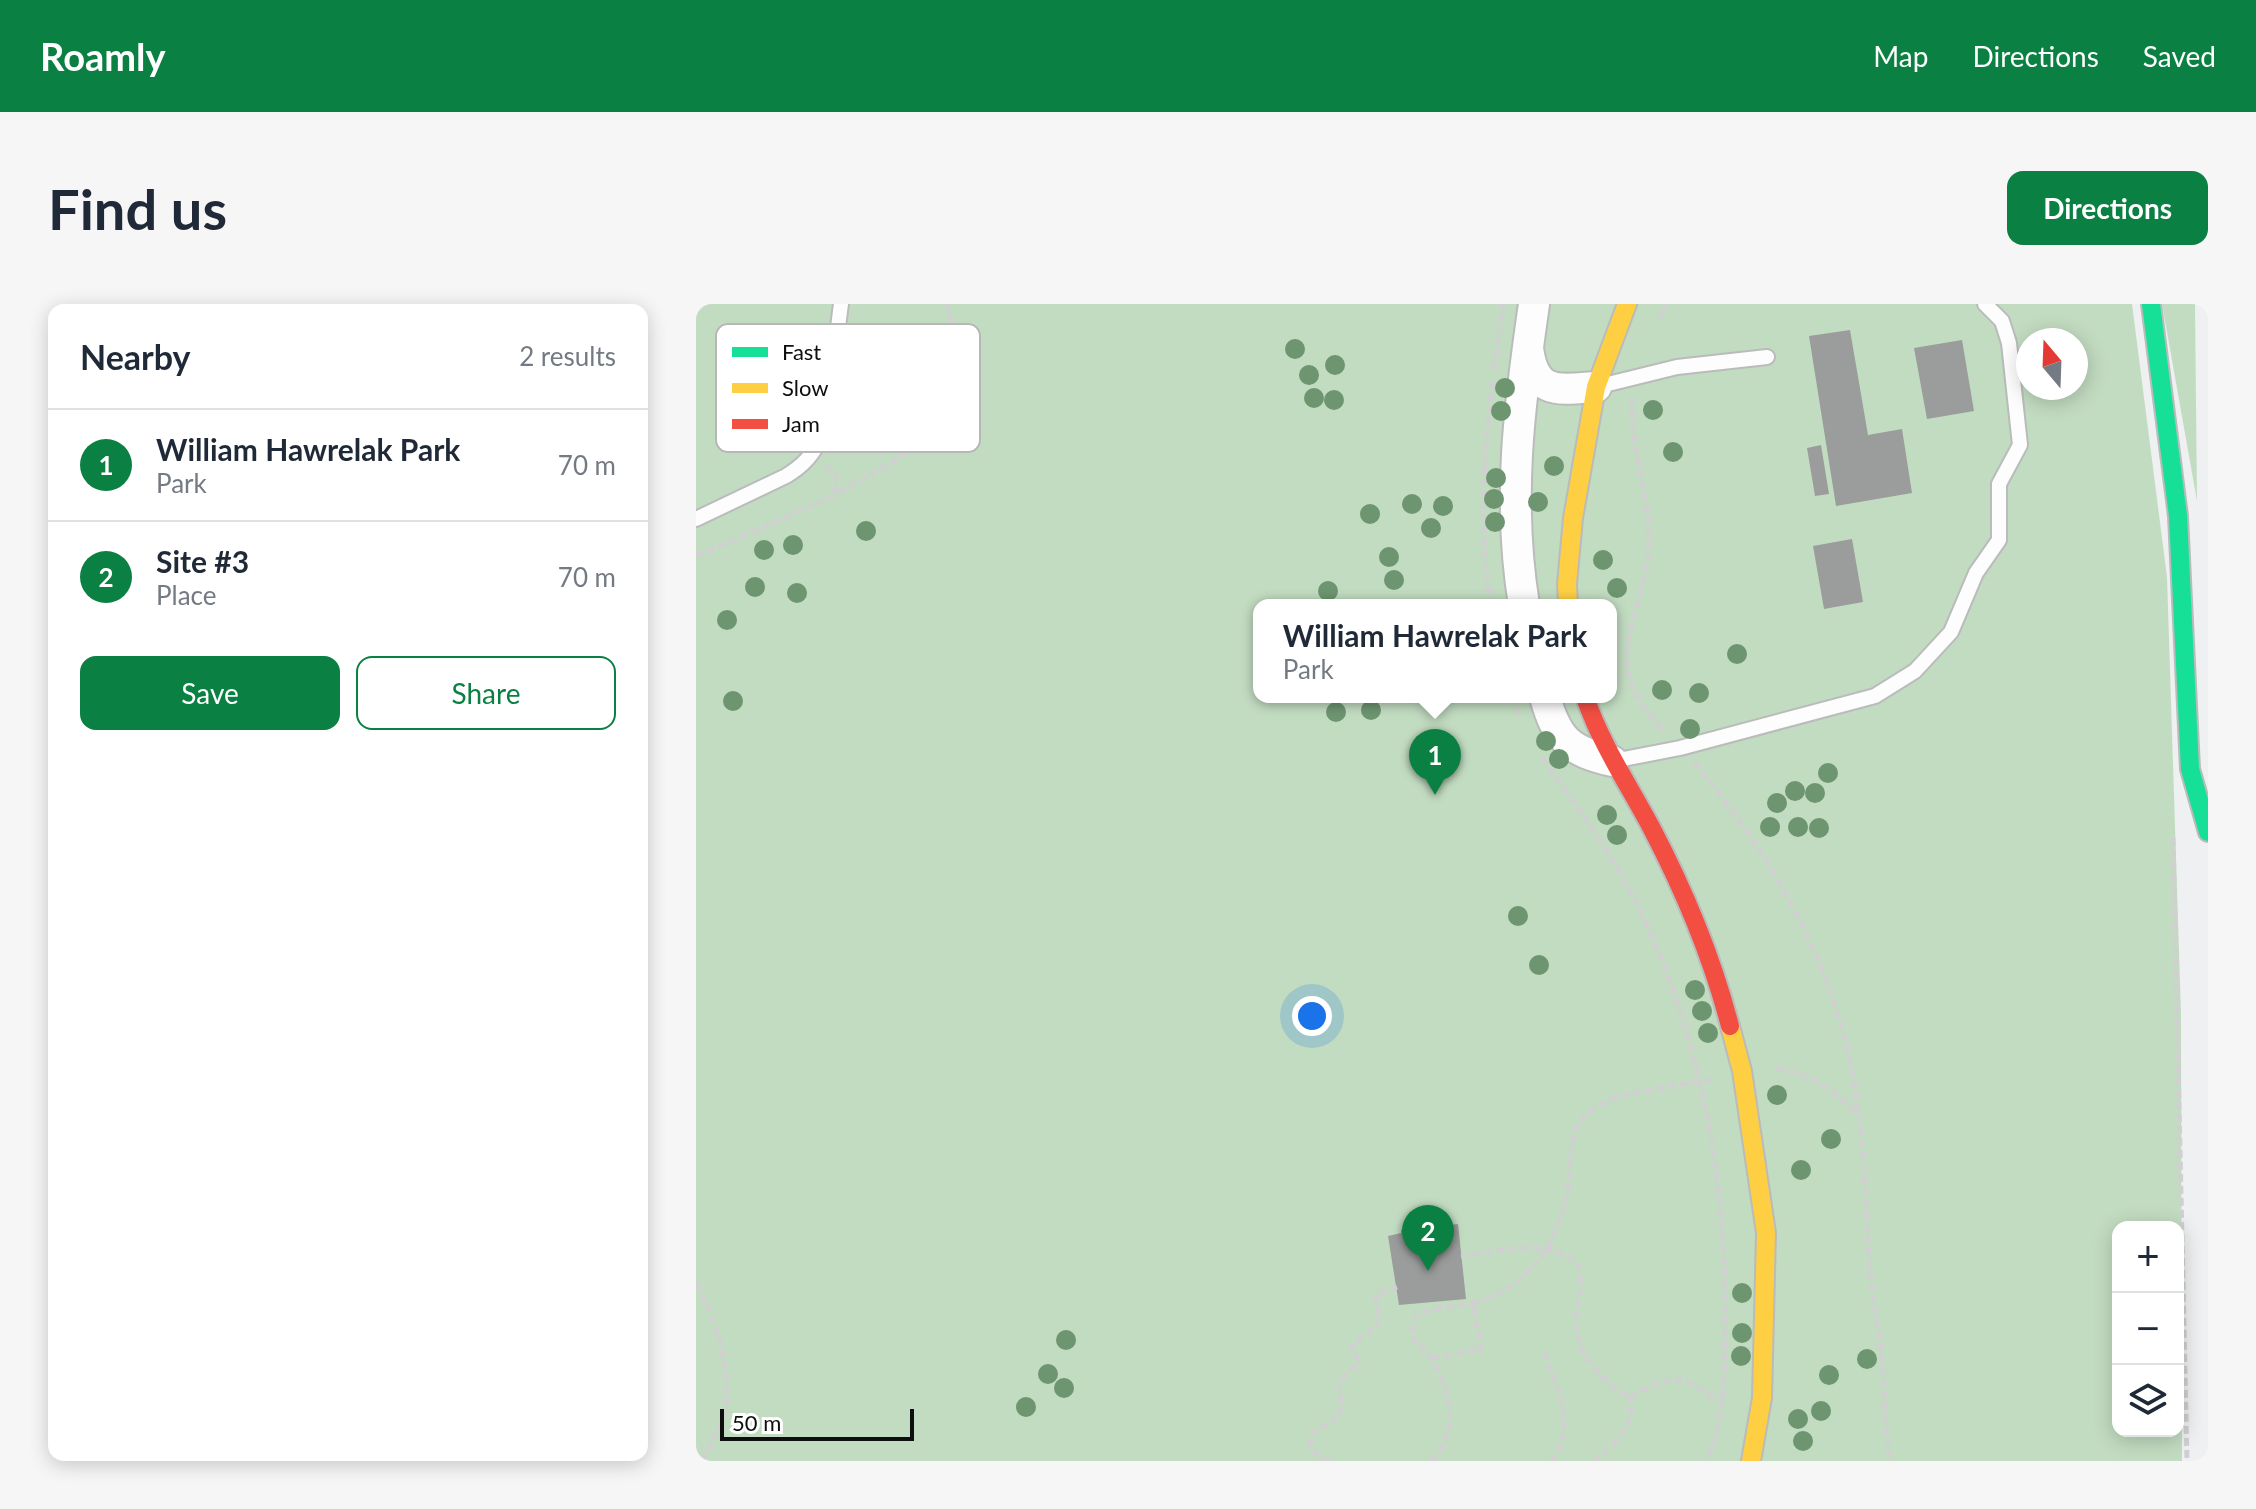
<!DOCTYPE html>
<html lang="en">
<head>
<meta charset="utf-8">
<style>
  body { margin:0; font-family:Lato,sans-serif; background:#f6f6f7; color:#1f2937 }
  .controls { position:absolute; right:24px; bottom:24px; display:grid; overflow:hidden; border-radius:16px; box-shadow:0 4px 20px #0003 }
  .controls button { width:72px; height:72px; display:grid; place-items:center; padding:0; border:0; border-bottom:2px solid #e0e1e3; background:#fff; color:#1f2937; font:40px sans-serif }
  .compass { position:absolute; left:1320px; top:24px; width:72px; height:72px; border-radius:50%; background:#fff; box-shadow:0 4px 20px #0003; rotate:341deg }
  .scale { position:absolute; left:24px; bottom:20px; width:194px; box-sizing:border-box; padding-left:8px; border:4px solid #0e0e0f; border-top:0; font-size:22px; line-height:28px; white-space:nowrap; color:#0e0e0f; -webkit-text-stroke:6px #fff; paint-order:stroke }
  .you { position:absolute; left:616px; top:712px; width:28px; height:28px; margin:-20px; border:6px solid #fff; border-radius:50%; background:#1a73e8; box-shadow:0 0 0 12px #1a73e833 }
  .badge { display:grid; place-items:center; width:52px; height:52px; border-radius:50%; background:#0b8043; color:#fff; font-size:26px; font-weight:700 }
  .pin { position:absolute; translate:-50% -66px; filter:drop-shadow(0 2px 4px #0008) }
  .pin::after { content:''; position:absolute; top:42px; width:28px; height:24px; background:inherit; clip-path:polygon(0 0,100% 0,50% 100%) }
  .popup { position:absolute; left:557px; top:295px; width:364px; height:104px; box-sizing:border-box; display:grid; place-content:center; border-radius:16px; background:#fff; filter:drop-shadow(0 2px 6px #0005); font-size:26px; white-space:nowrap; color:#747a83 }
  .popup b { font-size:30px; color:#1f2937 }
  .popup::after { content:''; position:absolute; left:50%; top:100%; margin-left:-16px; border:16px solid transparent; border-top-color:#fff }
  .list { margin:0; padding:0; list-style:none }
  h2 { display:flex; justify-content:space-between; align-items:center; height:104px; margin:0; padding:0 32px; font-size:34px }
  h2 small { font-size:26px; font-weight:400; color:#747a83 }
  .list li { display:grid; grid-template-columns:52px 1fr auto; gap:24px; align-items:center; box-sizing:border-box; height:112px; padding:0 32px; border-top:2px solid #e0e1e3 }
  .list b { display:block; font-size:30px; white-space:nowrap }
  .list p { margin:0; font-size:26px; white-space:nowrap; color:#747a83 }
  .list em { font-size:26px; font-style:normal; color:#747a83 }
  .actions { display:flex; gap:16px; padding:24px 32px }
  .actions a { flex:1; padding:18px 0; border:2px solid #0b8043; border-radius:16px; text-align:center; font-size:28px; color:#0b8043 }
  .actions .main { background:#0b8043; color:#fff }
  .icon { flex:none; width:44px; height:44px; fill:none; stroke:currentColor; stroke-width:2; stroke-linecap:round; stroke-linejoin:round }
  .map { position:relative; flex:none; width:1512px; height:1157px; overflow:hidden; border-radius:16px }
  header { display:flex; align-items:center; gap:48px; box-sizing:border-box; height:112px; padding:0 40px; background:#0b8043; color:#fff }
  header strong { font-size:38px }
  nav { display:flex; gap:44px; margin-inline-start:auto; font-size:28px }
  .intro { display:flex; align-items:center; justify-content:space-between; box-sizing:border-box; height:192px; padding:0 48px }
  h1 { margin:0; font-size:56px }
  .button { padding:20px 36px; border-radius:16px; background:#0b8043; color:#fff; font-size:28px; font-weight:700 }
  main { display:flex; gap:48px; padding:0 48px }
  aside { flex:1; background:#fff; border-radius:16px; box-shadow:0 4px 20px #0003 }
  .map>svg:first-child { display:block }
</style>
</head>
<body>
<header>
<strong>Roamly</strong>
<nav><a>Map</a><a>Directions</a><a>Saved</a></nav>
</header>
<div class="intro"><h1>Find us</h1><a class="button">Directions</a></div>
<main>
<aside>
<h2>Nearby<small>2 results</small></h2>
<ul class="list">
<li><span class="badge">1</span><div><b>William Hawrelak Park</b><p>Park</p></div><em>70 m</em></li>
<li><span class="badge">2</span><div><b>Site #3</b><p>Place</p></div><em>70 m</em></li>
</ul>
<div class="actions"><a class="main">Save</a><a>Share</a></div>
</aside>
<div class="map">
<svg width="1512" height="1157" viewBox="0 0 1512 1157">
  <rect width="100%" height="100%" fill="#eff0f1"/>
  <!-- green -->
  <path fill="#c2dcc1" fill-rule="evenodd" d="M0 0H1436L1471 273 1485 709 1486 1157H0ZM1332 36H1380V84H1332ZM563 301H915V393H563ZM1422 923H1482V1127H1422Z
    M1466 0H1499L1501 197Z"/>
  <!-- building -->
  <path fill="#9b9c9c" d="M1154 26 1172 131 1206 125 1216 189 1140 202 1113 32Z
    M1266 36 1278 107 1231 115 1218 44Z
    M1125 141 1133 190 1119 192 1111 144Z
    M1156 235 1167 298 1128 305 1117 242Z
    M762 920 770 995 703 1001 692 932 705 929V926Z"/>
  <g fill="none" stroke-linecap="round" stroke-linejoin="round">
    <!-- lane casing -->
    <g stroke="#babbbb" stroke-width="18">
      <path id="lane" d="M908 81 981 63 1071 53
        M0 215 90 172C105 163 117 152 123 136 137 98 139 41 145 0
        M922 456 984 444 1179 392 1219 367 1255 328 1280 269 1303 236V180L1324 141 1313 39 1306 17 1289 0"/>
    </g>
    <!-- street casing -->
    <g stroke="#babbbb" stroke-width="34">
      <path id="street" d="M832 44C838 91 861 86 900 83
        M828 301C811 197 823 103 838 0
        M849 393C861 436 874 447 916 457"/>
    </g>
    <!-- fast casing -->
    <g stroke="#babbbb" stroke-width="22">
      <path id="fast" d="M1455 0 1482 212 1494 465 1512 528"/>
    </g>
    <!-- slow casing -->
    <g stroke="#babbbb" stroke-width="22">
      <path id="slow" d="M872 301 871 280 877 214 900 83 931 0
        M1034 722 1046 767 1070 929 1066 1094 1055 1157"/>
    </g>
    <!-- jam casing -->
    <g stroke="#babbbb" stroke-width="22">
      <path id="jam" d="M889 393C905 440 932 480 955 523 988 586 1016 653 1034 722"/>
    </g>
    <!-- path -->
    <path stroke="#d0d0d1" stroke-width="5" stroke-dasharray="8 4" stroke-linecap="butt" d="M963 14 971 0
      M798 65 807 0
      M936 94C934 144 954 190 953 239 952 279 929 325 931 360 933 388 950 408 969 428
      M129 162 139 169 142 179 137 189
      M0 252C61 225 229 162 254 103 267 71 256 32 251 0
      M795 301C782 225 788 151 797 75
      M817 393 823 410
      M846 454C880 502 916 549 942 602 1005 732 1032 883 1029 1026 1028 1064 1030 1125 1009 1157
      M998 458C1070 545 1130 645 1154 757 1169 828 1169 903 1175 976 1178 1006 1185 1036 1187 1066 1189 1097 1189 1126 1194 1157
      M1477 534 1491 1157
      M1080 765C1115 769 1134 785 1160 808
      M765 952C792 949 826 940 852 946 904 956 878 989 880 1021 882 1052 907 1080 934 1093
      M0 979C17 1009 38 1070 29 1105 25 1124 14 1140 6 1157
      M848 1048C861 1084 881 1122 856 1157
      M736 1054 785 1045 777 999C833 984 863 939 872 884 875 860 872 827 892 809 920 785 979 784 1015 775
      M934 1093C950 1084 975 1070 994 1079 1008 1085 1011 1093 1028 1096
      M634 1157 620 1150 614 1141 616 1130 640 1114 646 1103 643 1088 644 1076 660 1062 662 1056 656 1044 657 1039C683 1022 685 1022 680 991L701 983
      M735 1157C764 1130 755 1088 737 1057 732 1048 722 1043 717 1033 716 1023 716 1013 726 1008L777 999
      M898 1157C918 1139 940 1123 934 1093"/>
    <!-- lane -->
    <use href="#lane" stroke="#fdfdfd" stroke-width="14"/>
    <!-- street -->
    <use href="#street" stroke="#fdfdfd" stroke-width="30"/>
    <!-- fast -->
    <use href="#fast" stroke="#16e098" stroke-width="18"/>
    <!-- slow -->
    <use href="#slow" stroke="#ffcf43" stroke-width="18"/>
    <!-- jam -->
    <use href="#jam" stroke="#f24e42" stroke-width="18"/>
  </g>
  <!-- trees -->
  <g fill="#6d9570">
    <circle cx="599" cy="45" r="10"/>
    <circle cx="639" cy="61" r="10"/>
    <circle cx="613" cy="71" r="10"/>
    <circle cx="809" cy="84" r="10"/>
    <circle cx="618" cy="94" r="10"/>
    <circle cx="638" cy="96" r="10"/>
    <circle cx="957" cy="106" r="10"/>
    <circle cx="805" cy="107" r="10"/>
    <circle cx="977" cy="148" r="10"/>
    <circle cx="858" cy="162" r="10"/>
    <circle cx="800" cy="174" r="10"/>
    <circle cx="798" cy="195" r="10"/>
    <circle cx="842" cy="198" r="10"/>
    <circle cx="716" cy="200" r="10"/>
    <circle cx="747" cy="202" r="10"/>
    <circle cx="674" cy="210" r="10"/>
    <circle cx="799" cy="218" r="10"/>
    <circle cx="735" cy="224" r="10"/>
    <circle cx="170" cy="227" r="10"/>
    <circle cx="97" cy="241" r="10"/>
    <circle cx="68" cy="246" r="10"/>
    <circle cx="693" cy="253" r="10"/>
    <circle cx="907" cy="256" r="10"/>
    <circle cx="698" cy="276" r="10"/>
    <circle cx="59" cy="283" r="10"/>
    <circle cx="921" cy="284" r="10"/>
    <circle cx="632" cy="287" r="10"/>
    <circle cx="101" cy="289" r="10"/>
    <circle cx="31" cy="316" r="10"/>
    <circle cx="1041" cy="350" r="10"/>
    <circle cx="966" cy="386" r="10"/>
    <circle cx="1003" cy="389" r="10"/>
    <circle cx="37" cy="397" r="10"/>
    <circle cx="675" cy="406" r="10"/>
    <circle cx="640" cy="408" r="10"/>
    <circle cx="994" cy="425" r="10"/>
    <circle cx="850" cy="437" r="10"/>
    <circle cx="863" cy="455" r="10"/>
    <circle cx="1132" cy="469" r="10"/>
    <circle cx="1099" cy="487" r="10"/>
    <circle cx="1119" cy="489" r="10"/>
    <circle cx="1081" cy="499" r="10"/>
    <circle cx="911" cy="511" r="10"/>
    <circle cx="1074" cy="523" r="10"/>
    <circle cx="1102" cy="523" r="10"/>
    <circle cx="1123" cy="524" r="10"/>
    <circle cx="921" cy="531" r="10"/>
    <circle cx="822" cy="612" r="10"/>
    <circle cx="843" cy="661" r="10"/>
    <circle cx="999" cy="686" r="10"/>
    <circle cx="1006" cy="707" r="10"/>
    <circle cx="1012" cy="729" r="10"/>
    <circle cx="1081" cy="791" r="10"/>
    <circle cx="1135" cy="835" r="10"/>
    <circle cx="1105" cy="866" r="10"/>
    <circle cx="1046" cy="989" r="10"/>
    <circle cx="1046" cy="1029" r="10"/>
    <circle cx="370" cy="1036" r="10"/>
    <circle cx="1045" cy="1052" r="10"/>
    <circle cx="1171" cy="1055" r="10"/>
    <circle cx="352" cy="1070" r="10"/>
    <circle cx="1133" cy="1071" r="10"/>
    <circle cx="368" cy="1084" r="10"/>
    <circle cx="330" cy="1103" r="10"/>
    <circle cx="1125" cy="1107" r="10"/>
    <circle cx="1102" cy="1115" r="10"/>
    <circle cx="1107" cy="1137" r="10"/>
  </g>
  <!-- legend -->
  <rect x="20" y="20" width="264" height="128" rx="12" fill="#fff" stroke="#b7b7b7" stroke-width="2"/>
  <rect x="36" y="43" width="36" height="10" fill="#16e098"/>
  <rect x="36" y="79" width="36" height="10" fill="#ffcf43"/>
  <rect x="36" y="115" width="36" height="10" fill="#f24e42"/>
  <g font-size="22" fill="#0e0e0f">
    <text x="86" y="56">Fast</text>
    <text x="86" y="92">Slow</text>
    <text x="86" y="128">Jam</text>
  </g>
</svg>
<div class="controls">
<button>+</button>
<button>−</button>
<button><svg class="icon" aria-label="layers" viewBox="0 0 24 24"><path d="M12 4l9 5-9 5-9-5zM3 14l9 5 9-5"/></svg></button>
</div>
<svg class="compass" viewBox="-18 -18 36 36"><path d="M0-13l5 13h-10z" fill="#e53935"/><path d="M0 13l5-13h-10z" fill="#747a83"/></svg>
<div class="scale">50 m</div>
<div class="you"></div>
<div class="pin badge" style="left:739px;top:491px">1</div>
<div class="popup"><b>William Hawrelak Park</b>Park</div>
<div class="pin badge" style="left:732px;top:967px">2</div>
</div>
</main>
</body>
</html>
